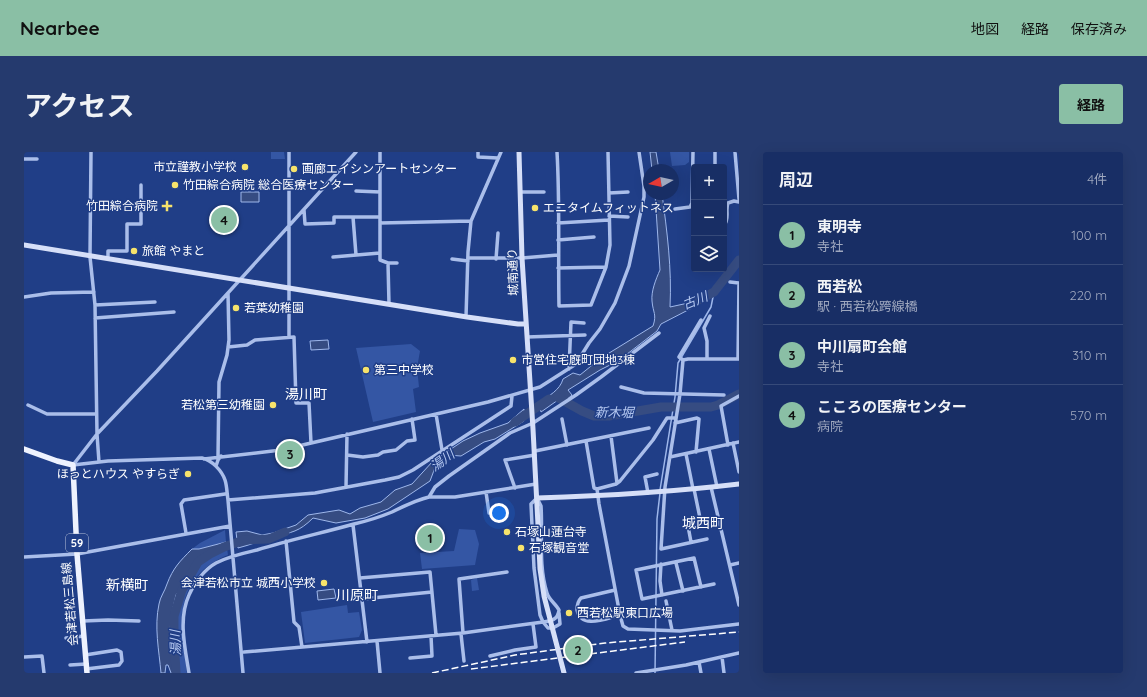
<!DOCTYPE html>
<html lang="ja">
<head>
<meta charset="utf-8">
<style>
  body { margin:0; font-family:Quicksand,"Noto Sans JP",sans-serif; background:#253a6e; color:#f1f3f6 }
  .controls { position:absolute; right:12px; top:12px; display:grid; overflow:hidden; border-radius:4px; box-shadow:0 4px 16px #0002 }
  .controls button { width:36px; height:36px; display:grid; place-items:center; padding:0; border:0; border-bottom:1px solid #364a79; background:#182e65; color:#f1f3f6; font:20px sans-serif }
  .compass { position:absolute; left:619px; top:12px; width:36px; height:36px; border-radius:50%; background:#182e65; box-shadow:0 4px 16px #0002; rotate:261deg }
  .you { position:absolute; left:475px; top:361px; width:14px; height:14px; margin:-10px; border:3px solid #fff; border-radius:50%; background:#1a73e8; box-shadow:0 0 0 6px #1a73e833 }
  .badge { display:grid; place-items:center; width:26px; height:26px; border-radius:50%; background:#8abfa5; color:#111; font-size:13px; font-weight:700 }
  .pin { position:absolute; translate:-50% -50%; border:2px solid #fff; box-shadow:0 1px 4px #0006 }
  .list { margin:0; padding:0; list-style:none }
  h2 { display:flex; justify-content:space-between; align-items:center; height:52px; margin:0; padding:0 16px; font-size:17px }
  h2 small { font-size:13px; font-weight:400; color:#9fa8bf }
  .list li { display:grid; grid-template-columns:26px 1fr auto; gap:12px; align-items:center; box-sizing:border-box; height:60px; padding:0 16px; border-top:1px solid #364a79 }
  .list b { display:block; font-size:15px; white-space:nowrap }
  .list p { margin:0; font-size:13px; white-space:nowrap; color:#9fa8bf }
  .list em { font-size:13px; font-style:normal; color:#9fa8bf }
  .icon { flex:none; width:22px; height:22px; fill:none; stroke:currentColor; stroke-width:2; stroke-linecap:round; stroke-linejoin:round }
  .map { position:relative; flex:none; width:715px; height:521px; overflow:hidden; border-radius:4px }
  header { display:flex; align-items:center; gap:24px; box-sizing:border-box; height:56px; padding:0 20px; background:#8abfa5; color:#111 }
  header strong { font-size:19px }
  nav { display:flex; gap:22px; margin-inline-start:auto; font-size:14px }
  .intro { display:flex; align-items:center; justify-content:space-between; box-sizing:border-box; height:96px; padding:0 24px }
  h1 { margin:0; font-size:28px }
  .button { padding:10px 18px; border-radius:4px; background:#8abfa5; color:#111; font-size:14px; font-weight:700 }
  main { display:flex; gap:24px; padding:0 24px }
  aside { flex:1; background:#182e65; border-radius:4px; box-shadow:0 4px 16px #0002 }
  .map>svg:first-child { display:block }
</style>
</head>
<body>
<header>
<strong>Nearbee</strong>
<nav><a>地図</a><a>経路</a><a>保存済み</a></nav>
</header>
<div class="intro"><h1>アクセス</h1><a class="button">経路</a></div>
<main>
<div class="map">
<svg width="715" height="521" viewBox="0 0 715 521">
  <rect width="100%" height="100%" fill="#203e87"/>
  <!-- green -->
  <path fill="#3456a4" d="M247 0H260L261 7H247Z
    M646 0H665V10L661 13 648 14Z
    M387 192 396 199 393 216 395 235 389 237 392 260 349 270 332 196Z
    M435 377 451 378 455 392 451 413 398 417 396 401 430 399Z
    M201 378 202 390 175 397H168L176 391Z
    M203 396 204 403C180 412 161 432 159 459 159 466 160 473 160 480 160 494 161 508 163 521H155L146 482 147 464 152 443 172 411 179 404Z
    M453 426 455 438 448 439 447 428Z
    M323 453 324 461 335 460 338 478 335 485 281 491 277 460Z"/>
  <!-- water -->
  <path fill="#364c82" stroke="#9eb7eb" d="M626 0H632L635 18H628Z
    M217 40H235V50H217Z
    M631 42H638C643 79 648 117 646 155L678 148 666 157 637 172 633 179 594 209 576 218 544 238 548 243 539 251 534 248 517 260 515 250C525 244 536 238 539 227L549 221 556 223 577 206 629 174C633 162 629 161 628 149 627 139 632 127 636 118Z
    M304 188 305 197 287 198 286 189Z
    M500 257V269L471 287 460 290 437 304 424 303 412 313 406 329 364 357 341 366 312 371 289 366C275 380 268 380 250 385 238 388 226 393 214 396L212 380 223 379 238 383 249 381 272 373 284 363 315 358 326 362 336 356 357 350 371 338 388 332 409 309 439 289 456 281 484 271Z
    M202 390 203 396 179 404 172 410 152 443 147 464 146 482 155 521H147L144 513H142L141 521H137C135 498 130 475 135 452 136 445 141 439 143 432 149 416 156 409 168 397H175Z
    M310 437 312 446 294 448 293 439Z"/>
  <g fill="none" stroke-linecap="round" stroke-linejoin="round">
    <!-- stream -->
    <path stroke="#9eb7eb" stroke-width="1.5" d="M636 338 651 245 654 211 687 155 690 140
      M631 521 633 367 636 341"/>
    <!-- river -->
    <path stroke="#364c82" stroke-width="9" d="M665 153 690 140 715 108
      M533 245 558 259 570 264H585L637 255H687L694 253 715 242
      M491 270 525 247
      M152 521 150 483V464L158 438 174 410 186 402 200 395 220 388 245 387 261 380"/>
    <!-- street -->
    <path stroke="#aabeea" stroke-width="3.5" d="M67 0 66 105 71 153 73 282 75 310
      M356 0V108L364 111 365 152
      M454 0V5L474 6
      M533 0C536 51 534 103 535 154L567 153 582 115 586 93 584 0
      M691 0V15
      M711 0 715 47
      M0 7H13
      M332 39 356 40
      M497 40H520
      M585 41 604 40
      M651 57 666 55 668 51 669 0
      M280 58 281 72 310 71V65H356
      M585 64 604 65
      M329 65 332 103
      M356 71 447 69
      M534 71 585 68
      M700 73C706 67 701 58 704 51L710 49 715 50
      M534 88 570 85
      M670 97V96
      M84 104V99H103V72H117V33
      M309 105 356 101
      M444 106H498L534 103
      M428 107 444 109
      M472 107 474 81
      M364 111H373
      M534 116 582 115
      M706 130 715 131
      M0 145 27 141 70 140
      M71 153 131 150
      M442 165 444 100 447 69 477 0
      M71 166 150 160
      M265 185V0
      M503 185 561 183
      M204 195 223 193 231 188 270 185 272 251H285L287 291
      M683 207V189L680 176 686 164
      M714 207 715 131
      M659 208 655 205 677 168
      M545 217 547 170 560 171
      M597 235 620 241 700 243
      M4 253 23 262H72
      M412 262 418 298
      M652 266H643L629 288 596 329 592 332 573 337 575 352 596 463 599 474 604 477 656 479 715 472
      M538 267 543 293
      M651 271 673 266 675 267 672 300
      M587 284 593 331
      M562 289 570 336 573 337
      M709 291 715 320
      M704 293 697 254 715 244
      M685 297 693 335
      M511 299 625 276
      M662 302 669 337
      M323 303 339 305 354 303 359 300 372 298 383 289 391 288 388 267
      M194 305 195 230 203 203 205 188 204 141
      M646 305 715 290
      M180 307 257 298 464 250 516 235 552 212 565 191 576 177 591 151 605 114 620 45V34L615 0
      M49 313 73 282 133 219 332 0
      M49 313 84 309 178 306C188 308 198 319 201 328 203 334 203 342 204 348L219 521
      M192 314 194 308 197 304
      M322 335 323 282
      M687 335 715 453
      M491 336 481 308 511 303
      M670 337 676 366
      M462 340 465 361
      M624 341 621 325 633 322
      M405 345H431L512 332
      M513 346 517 354C519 382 514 413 523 441 525 448 532 452 535 458 534 468 527 469 519 470L516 463 510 416 507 352Z
      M204 348 291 341 361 328 375 325 389 318 487 254 488 244
      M329 373 343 490
      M664 374 667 390
      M162 381 157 352 160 348 201 342
      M683 387 637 397 641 335 656 242 659 208 664 207H715
      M262 389 270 470 275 475 278 495
      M0 405 53 402 206 374
      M652 411 659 439
      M637 412 636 429 638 443
      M706 413 715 411
      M336 426 406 420 412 483
      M677 435 670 406 612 418 618 447 690 432
      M591 438 557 446C554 449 553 453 553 458 557 478 583 466 596 463
      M338 447 408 440
      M642 449 648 478
      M59 469 84 468 115 469
      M519 470 524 476H529L536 472 535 461
      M439 481 435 427 483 420
      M437 482 440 509
      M42 486 60 484
      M353 489 356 521
      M220 500 439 481 519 470
      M61 503 93 498 97 500 98 509 95 513 62 517
      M466 504 491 498 512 495 509 472
      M0 505 18 504 20 521
      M698 505 700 521
      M386 506 408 504 407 484
      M675 510 677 521
      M46 513 62 512
      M165 521C161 496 154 467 165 443 170 431 181 417 192 411 205 404 220 401 233 398 265 388 298 381 330 372 343 369 356 365 368 360 380 354 392 348 405 345L411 335 425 324 486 281 509 271 552 243 577 225 635 181
      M612 521 662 513 715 501"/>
    <!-- secondary -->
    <path stroke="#d6dff8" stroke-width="5" d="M495 0 498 106 509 277 514 373
      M0 93 443 165 494 172H502
      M513 346C581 344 648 340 715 332"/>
    <!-- primary -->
    <path stroke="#eef2fe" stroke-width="5.5" d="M0 297 33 309 49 313 53 402 63 521"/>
    <!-- rail -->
    <path stroke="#fff" stroke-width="1.5" stroke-dasharray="7 3" stroke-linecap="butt" d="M447 517 661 490
      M408 521 491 503 581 491 715 480"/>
    <!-- secondary-bridge -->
    <path stroke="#d6dff8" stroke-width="5" d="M514 373 516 417 520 444 540 521"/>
  </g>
  <!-- markers -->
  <g fill="#f7e36b" stroke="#203e87" stroke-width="1.5">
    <circle cx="221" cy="15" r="4"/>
    <circle cx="270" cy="17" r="4"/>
    <circle cx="151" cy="33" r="4"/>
    <path d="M141 48h4v4h4v4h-4v4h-4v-4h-4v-4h4z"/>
    <circle cx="511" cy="56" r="4"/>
    <circle cx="110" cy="99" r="4"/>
    <circle cx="212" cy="156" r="4"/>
    <circle cx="489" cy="208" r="4"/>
    <circle cx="342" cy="218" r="4"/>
    <circle cx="249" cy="253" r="4"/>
    <circle cx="164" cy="322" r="4"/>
    <circle cx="483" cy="380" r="4"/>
    <circle cx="497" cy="396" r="4"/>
    <circle cx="300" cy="431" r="4"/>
    <circle cx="545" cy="461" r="4"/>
  </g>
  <g text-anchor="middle" stroke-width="3" stroke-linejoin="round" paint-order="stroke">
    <!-- shield labels -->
    <rect fill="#203e87" stroke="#bcc5db" stroke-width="1" x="42" y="382" width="22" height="18" rx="3"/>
    <g font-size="11" font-weight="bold" fill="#fff">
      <text x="53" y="395">59</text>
    </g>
    <!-- poi labels -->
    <g font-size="12" fill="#fff" stroke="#203e87" text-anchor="start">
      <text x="213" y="19" text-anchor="end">市立謹教小学校</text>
      <text x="278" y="21">画廊エイシンアートセンター</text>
      <text x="159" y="37">竹田綜合病院 総合医療センター</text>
      <text x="134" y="58" text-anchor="end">竹田綜合病院</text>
      <text x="519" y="60">エニタイムフィットネス</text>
      <text x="118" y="103">旅館 やまと</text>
      <text x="220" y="160">若葉幼稚園</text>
      <text x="497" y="212">市営住宅廐町団地3棟</text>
      <text x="350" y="222">第三中学校</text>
      <text x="241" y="257" text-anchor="end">若松第三幼稚園</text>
      <text x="156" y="326" text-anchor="end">ほっとハウス やすらぎ</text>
      <text x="491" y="384">石塚山蓮台寺</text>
      <text x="505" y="400">石塚観音堂</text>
      <text x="292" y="435" text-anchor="end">会津若松市立 城西小学校</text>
      <text x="553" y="465">西若松駅東口広場</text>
    </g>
    <!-- street labels -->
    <g font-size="12" fill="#fff" stroke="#203e87">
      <text transform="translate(489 120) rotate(-92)" y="4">城南通り</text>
      <text transform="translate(46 452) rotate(-95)" y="4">会津若松三島線</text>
    </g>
    <!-- water labels -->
    <g font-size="13" font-style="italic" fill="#b6c9f1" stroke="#203e87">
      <text transform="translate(671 148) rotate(-22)" y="5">古川</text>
      <text transform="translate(590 260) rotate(1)" y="5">新木堀</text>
      <text transform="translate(418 308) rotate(-36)" y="5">湯川</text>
      <text transform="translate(151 491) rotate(-92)" y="5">湯川</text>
    </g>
    <!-- quarter labels -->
    <g font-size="14" fill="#fff" stroke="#203e87">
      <text x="282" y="247">湯川町</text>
      <text x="679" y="376">城西町</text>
      <text x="103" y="438">新横町</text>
      <text x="333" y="448">川原町</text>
    </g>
  </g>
</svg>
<div class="controls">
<button>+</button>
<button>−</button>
<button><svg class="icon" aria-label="layers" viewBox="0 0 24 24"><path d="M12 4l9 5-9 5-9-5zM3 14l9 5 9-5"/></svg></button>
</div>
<svg class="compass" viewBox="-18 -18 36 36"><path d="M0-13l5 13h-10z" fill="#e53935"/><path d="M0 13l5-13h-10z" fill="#9fa8bf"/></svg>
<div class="you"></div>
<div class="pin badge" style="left:406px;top:386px">1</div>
<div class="pin badge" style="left:554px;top:498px">2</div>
<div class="pin badge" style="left:266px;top:302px">3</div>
<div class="pin badge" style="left:200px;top:68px">4</div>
</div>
<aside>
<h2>周辺<small>4件</small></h2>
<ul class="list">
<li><span class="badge">1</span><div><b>東明寺</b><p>寺社</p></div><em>100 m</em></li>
<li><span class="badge">2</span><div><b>西若松</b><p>駅 · 西若松跨線橋</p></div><em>220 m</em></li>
<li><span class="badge">3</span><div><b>中川扇町会館</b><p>寺社</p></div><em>310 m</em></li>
<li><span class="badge">4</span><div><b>こころの医療センター</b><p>病院</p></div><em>570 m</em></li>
</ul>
</aside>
</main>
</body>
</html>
